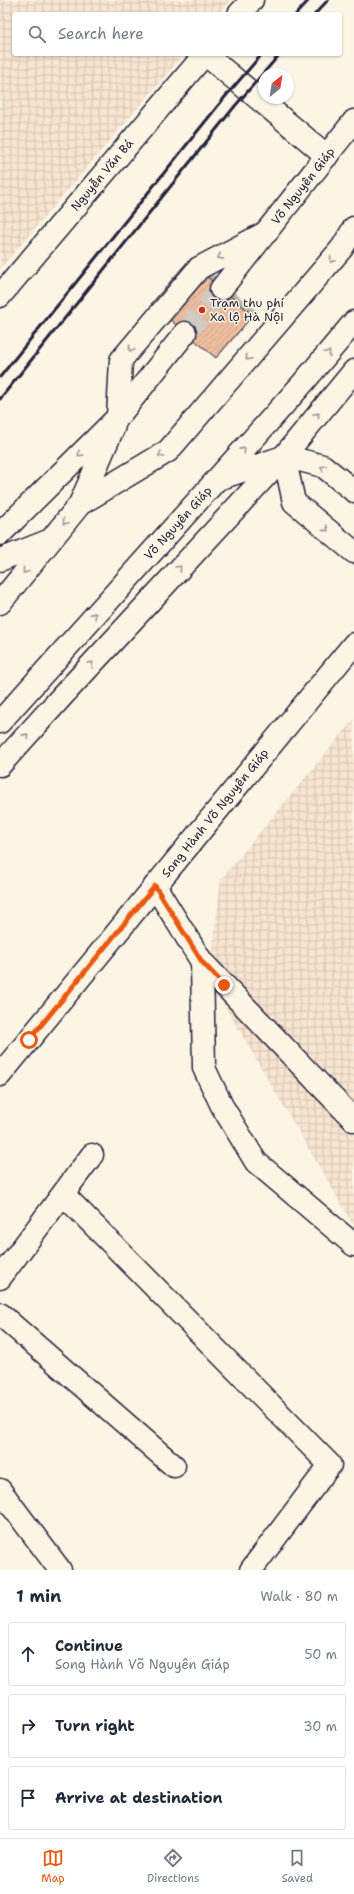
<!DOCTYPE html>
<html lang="en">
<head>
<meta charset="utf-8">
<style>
  body { margin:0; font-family:"Shantell Sans",sans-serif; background:#f6f6f7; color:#1f2937 }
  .compass { position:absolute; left:258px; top:68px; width:36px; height:36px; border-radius:50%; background:#fff; box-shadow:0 1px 3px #0004; rotate:30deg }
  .stop { position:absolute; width:12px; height:12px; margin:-9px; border:3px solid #ea580c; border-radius:50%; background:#fff }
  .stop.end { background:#ea580c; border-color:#fff; box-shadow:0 1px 4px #0008 }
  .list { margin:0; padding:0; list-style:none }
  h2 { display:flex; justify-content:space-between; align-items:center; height:52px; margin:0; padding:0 16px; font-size:17px }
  h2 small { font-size:13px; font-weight:400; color:#747a83 }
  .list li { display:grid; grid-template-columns:26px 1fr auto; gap:12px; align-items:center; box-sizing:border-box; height:64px; margin:0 8px 8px; padding:0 8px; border:1px solid #e0e1e3; border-radius:4px }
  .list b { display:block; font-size:15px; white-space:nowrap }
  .list p { margin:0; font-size:13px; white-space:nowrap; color:#747a83 }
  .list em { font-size:13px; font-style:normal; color:#747a83 }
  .icon { flex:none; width:22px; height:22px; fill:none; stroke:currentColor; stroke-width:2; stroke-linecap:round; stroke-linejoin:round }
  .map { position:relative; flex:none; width:354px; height:1570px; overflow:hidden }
  .search { position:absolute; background:#fff; box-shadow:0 1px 3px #0004; left:12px; right:12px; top:12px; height:44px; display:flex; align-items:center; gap:10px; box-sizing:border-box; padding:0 14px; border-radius:4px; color:#747a83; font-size:15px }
  .sheet { height:268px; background:#fff }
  nav { display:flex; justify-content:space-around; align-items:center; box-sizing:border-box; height:56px; border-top:1px solid #e0e1e3; background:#fff; font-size:11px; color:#747a83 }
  nav a { display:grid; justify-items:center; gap:2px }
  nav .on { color:#ea580c }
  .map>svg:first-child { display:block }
</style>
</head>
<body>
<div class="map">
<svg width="354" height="1570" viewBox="0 0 354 1570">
  <defs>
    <pattern id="industrial-grid" width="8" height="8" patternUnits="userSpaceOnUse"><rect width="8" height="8" fill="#f8e4d0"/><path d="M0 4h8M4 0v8" fill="none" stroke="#d4c3b4"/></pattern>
    <pattern id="building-hatch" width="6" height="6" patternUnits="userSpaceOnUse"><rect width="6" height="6" fill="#eebd9f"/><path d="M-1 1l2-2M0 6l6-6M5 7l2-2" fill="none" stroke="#cca28a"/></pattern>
    <filter id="shadow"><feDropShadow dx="3.5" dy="-3.5" stdDeviation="0" flood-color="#0004"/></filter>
  </defs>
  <rect width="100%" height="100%" fill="#fcf5e5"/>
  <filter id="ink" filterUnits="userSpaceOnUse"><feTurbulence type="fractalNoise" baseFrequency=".025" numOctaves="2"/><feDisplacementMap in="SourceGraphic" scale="8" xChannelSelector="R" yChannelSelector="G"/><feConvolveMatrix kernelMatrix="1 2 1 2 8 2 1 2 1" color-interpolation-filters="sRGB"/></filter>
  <g filter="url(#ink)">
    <!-- industrial -->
    <path fill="url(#industrial-grid)" d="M0 0H231L219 14H14V54H184L0 269Z
      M354 719V1226L209 979 221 879Z"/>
    <!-- building -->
    <path fill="url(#building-hatch)" stroke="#22223b" filter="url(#shadow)" d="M188 261 253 315 216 358 151 304Z"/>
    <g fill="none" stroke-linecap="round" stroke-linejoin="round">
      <!-- highway-tunnel -->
      <path stroke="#d0cbc3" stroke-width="22" stroke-dasharray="22 11" stroke-linecap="butt" d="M185 333 221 289"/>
      <!-- minor casing -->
      <g stroke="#22223b" stroke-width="25">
        <path id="minor" d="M205 54 327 156
          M155 886 202 962 204 1068 222 1106 256 1162 354 1245
          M202 962 354 1120
          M63 1194 330 1465 251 1570
          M0 1278 92 1155
          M0 1314 174 1466
          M0 1490 60 1570"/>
      </g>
      <!-- major casing -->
      <g stroke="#22223b" stroke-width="25">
        <path id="major" d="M239 14 252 0
          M0 296 205 54
          M118 417 121 360 199 268 267 232
          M0 1075 354 644"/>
      </g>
      <!-- highway casing -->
      <g stroke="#22223b" stroke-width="25">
        <path id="highway" d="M221 289 354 121
          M218 479 280 458
          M354 491 323 466 284 456 294 502 354 552
          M80 504 114 426
          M0 534 118 417 185 333
          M0 560 48 541
          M0 603 80 504 168 451 342 248 354 228
          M0 722 303 383 354 322
          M0 765 65 693 284 456 354 371"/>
      </g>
      <!-- minor -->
      <use href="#minor" stroke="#fcf5e5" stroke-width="22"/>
      <!-- major -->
      <use href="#major" stroke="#fcf5e5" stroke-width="22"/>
      <!-- highway -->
      <use href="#highway" stroke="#fcf5e5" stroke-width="22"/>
      <!-- rail -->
      <path stroke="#22223b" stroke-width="3" d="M296 14 309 0
        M315 14 328 0
        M0 377 225 97 262 54
        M0 399 235 106 280 54"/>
    </g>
    <!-- one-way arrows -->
    <defs><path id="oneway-chevron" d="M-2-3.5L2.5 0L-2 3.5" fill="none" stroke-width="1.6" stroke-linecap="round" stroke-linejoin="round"/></defs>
    <g stroke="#9a9698">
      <use href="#oneway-chevron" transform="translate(220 257) rotate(152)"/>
      <use href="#oneway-chevron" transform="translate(332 260) rotate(131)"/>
      <use href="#oneway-chevron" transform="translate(131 349) rotate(130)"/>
      <use href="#oneway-chevron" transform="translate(328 353) rotate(-50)"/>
      <use href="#oneway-chevron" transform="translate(248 358) rotate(131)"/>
      <use href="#oneway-chevron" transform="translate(317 415) rotate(-51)"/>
      <use href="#oneway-chevron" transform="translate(243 450) rotate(-48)"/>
      <use href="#oneway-chevron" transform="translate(80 454) rotate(135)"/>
      <use href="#oneway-chevron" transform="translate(161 455) rotate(149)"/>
      <use href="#oneway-chevron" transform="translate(323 468) rotate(-153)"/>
      <use href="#oneway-chevron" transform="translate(65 522) rotate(130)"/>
      <use href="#oneway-chevron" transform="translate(326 529) rotate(40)"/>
      <use href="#oneway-chevron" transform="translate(179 568) rotate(-47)"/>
      <use href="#oneway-chevron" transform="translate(25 571) rotate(128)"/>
      <use href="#oneway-chevron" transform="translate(94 615) rotate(-48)"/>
      <use href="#oneway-chevron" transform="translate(91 664) rotate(-47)"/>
      <use href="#oneway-chevron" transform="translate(26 736) rotate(-48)"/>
    </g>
  </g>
  <g fill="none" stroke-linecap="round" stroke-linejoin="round" filter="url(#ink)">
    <!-- route -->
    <path stroke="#ea580c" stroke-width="5" d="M29 1040 155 886 202 962 224 985"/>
  </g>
  <!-- markers -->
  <circle fill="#c8321e" stroke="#fcf5e5" stroke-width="1.5" cx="202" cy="310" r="4"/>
  <g text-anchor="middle" stroke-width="3" stroke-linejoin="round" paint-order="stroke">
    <!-- street labels -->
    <g font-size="12" fill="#22223b" stroke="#fcf5e5">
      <text transform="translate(102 175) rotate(-50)" y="4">Nguyễn Văn Bá</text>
      <text transform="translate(303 186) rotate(-52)" y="4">Võ Nguyên Giáp</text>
      <text transform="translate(178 523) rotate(-48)" y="4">Võ Nguyên Giáp</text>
      <text transform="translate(215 813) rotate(-51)" y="4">Song Hành Võ Nguyên Giáp</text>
    </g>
    <!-- poi labels -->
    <g font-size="12" fill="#22223b" stroke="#fcf5e5" text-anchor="start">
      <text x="210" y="307">Trạm thu phí<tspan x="210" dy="14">Xa lộ Hà Nội</tspan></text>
    </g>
  </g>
</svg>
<svg class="compass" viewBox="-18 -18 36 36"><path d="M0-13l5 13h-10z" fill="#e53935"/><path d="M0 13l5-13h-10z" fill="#747a83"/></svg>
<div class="stop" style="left:29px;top:1040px"></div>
<div class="stop end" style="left:224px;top:985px"></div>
<div class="search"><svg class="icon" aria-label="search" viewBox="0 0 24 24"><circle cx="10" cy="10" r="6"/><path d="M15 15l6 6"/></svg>Search here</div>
</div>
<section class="sheet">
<h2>1 min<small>Walk · 80 m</small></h2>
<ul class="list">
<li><svg class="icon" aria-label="ahead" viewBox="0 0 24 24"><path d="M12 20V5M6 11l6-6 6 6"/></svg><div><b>Continue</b><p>Song Hành Võ Nguyên Giáp</p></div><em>50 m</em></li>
<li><svg class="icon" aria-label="right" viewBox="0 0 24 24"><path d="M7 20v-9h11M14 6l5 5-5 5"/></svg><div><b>Turn right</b></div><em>30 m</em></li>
<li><svg class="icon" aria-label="arrive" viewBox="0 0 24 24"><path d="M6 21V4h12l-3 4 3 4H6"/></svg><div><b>Arrive at destination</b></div></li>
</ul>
</section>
<nav>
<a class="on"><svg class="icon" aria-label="map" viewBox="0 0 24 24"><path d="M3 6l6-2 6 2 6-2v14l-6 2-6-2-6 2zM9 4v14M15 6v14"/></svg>Map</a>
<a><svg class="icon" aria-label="directions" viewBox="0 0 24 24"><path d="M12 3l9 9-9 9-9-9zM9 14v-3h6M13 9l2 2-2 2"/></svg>Directions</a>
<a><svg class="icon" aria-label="saved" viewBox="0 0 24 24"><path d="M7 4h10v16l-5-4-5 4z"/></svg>Saved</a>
</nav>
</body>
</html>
